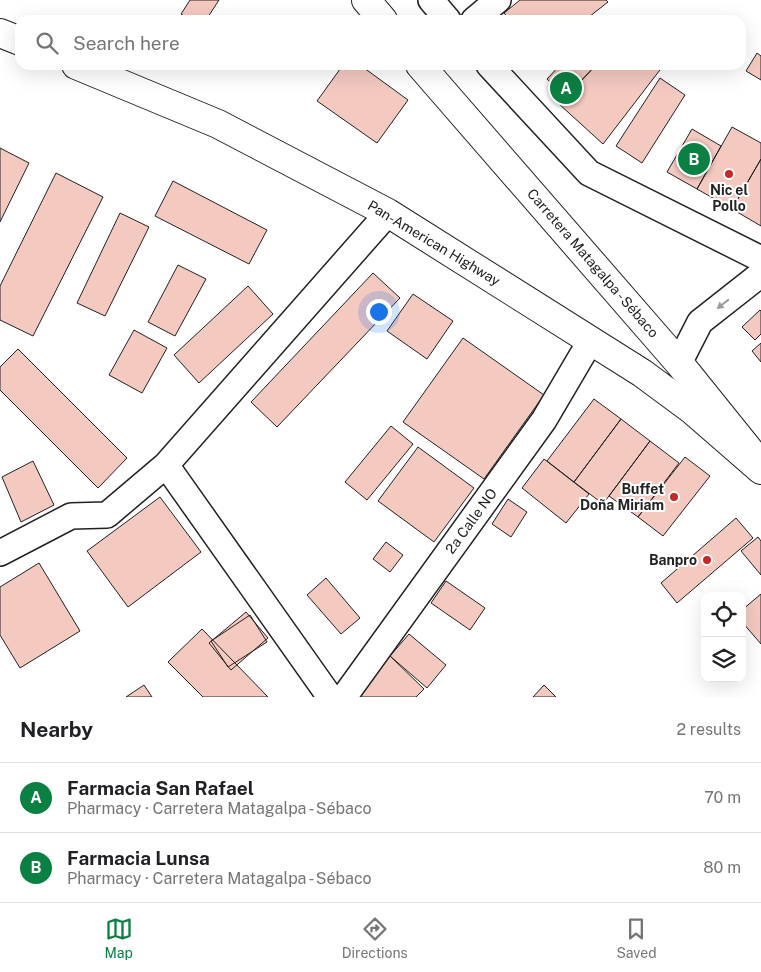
<!DOCTYPE html>
<html lang="en">
<head>
<meta charset="utf-8">
<style>
  body { margin:0; font-family:"Public Sans",sans-serif; background:#f2f2f2; color:#202124 }
  .controls { position:absolute; right:15px; bottom:15px; display:grid; overflow:hidden; border-radius:10px; box-shadow:0 5px 20px #0002 }
  .controls button { width:45px; height:45px; display:grid; place-items:center; padding:0; border:0; border-bottom:1px solid #e0e0e0; background:#fff; color:#202124; font:25px sans-serif }
  .you { position:absolute; left:378px; top:311px; width:18px; height:18px; margin:-12px; border:4px solid #fff; border-radius:50%; background:#1a73e8; box-shadow:0 0 0 8px #1a73e833 }
  .badge { display:grid; place-items:center; width:32px; height:32px; border-radius:50%; background:#0b8043; color:#fff; font-size:16px; font-weight:700 }
  .pin { position:absolute; translate:-50% -50%; border:2px solid #fff; box-shadow:0 1px 5px #0006 }
  .list { margin:0; padding:0; list-style:none }
  h2 { display:flex; justify-content:space-between; align-items:center; height:65px; margin:0; padding:0 20px; font-size:21px }
  h2 small { font-size:16px; font-weight:400; color:#757577 }
  .list li { display:grid; grid-template-columns:32px 1fr auto; gap:15px; align-items:center; box-sizing:border-box; height:70px; padding:0 20px; border-top:1px solid #e0e0e0 }
  .list b { display:block; font-size:19px; white-space:nowrap }
  .list p { margin:0; font-size:16px; white-space:nowrap; color:#757577 }
  .list em { font-size:16px; font-style:normal; color:#757577 }
  .icon { flex:none; width:28px; height:28px; fill:none; stroke:currentColor; stroke-width:2; stroke-linecap:round; stroke-linejoin:round }
  .map { position:relative; flex:none; width:761px; height:697px; overflow:hidden }
  .search { position:absolute; background:#fff; box-shadow:0 5px 20px #0002; left:15px; right:15px; top:15px; height:55px; display:flex; align-items:center; gap:12px; box-sizing:border-box; padding:0 18px; border-radius:15px; color:#757577; font-size:19px }
  .sheet { height:205px; background:#fff }
  nav { display:flex; justify-content:space-around; align-items:center; box-sizing:border-box; height:70px; border-top:1px solid #e0e0e0; background:#fff; font-size:14px; color:#757577 }
  nav a { display:grid; justify-items:center; gap:2px }
  nav .on { color:#0b8043 }
  .map>svg:first-child { display:block }
</style>
</head>
<body>
<div class="map">
<svg width="761" height="697" viewBox="0 0 761 697">
  <rect width="100%" height="100%" fill="#fff"/>
  <!-- building -->
  <path fill="#f3c9c0" stroke="#222" d="M190 0H219L206 20H191L181 14Z
    M520 0H606L608 2 585 20H510L504 13Z
    M757 53 761 56V80L746 71Z
    M343 65H360L408 100 377 143 317 101Z
    M560 65H596L566 97 547 79Z
    M596 65H662L663 66 603 144 559 104Z
    M660 78 685 95 642 163 616 146Z
    M732 127 761 143V159L732 209 697 189Z
    M692 129 721 146 697 189 667 172Z
    M0 148 29 163 0 222Z
    M761 159V226L732 209Z
    M56 173 103 197 33 336 0 320V286Z
    M173 181 267 230 249 264 155 216Z
    M120 213 149 227 105 316 77 303Z
    M178 265 206 279 175 336 148 322Z
    M373 273 400 298 277 427 251 402Z
    M248 286 273 314 199 383 174 355Z
    M413 294 453 321 427 359 387 331Z
    M760 310 761 311V334L755 340 742 327Z
    M134 330 167 348 142 393 109 375Z
    M463 338 544 395 484 479 403 422Z
    M761 343V362L752 351Z
    M18 349 127 458 98 488 0 390V367Z
    M594 399 621 419 574 482 547 461Z
    M621 419 650 441 603 504 574 482Z
    M391 426 413 444 367 500 345 482Z
    M650 441 679 463 638 517 609 496Z
    M418 447 474 488 434 542 378 501Z
    M685 457 710 476 663 536 638 517Z
    M544 459 589 494 566 523 522 488Z
    M33 461 54 505 21 522 2 477Z
    M160 497 201 552 128 607 87 551Z
    M508 499 527 512 511 537 492 524Z
    M736 518 753 538 677 603 661 583Z
    M758 537 761 541V575L741 551Z
    M386 542 403 555 390 572 373 559Z
    M39 563 80 631 20 668 0 635V587Z
    M326 578 360 618 341 634 307 595Z
    M446 581 485 608 470 630 431 603Z
    M761 594V644L742 622V610Z
    M246 612 268 638 231 670 209 643Z
    M250 615 267 642 228 667 211 641Z
    M202 629 268 697H203L168 662Z
    M409 634 446 665 427 688 390 656Z
    M390 656 424 689 416 697H354Z
    M144 685 152 697H126Z
    M544 685 556 697H533Z"/>
  <g fill="none" stroke-linecap="round" stroke-linejoin="round">
    <!-- street casing -->
    <g stroke="#222" stroke-width="28">
      <path id="street" d="M431 0 448 20
        M474 20 498 0
        M489 65 589 173 761 259
        M679 363 700 322 761 274
        M166 465 330 697
        M0 553 71 516 107 515 166 465 388 213
        M344 697 544 420 591 340"/>
    </g>
    <!-- primary casing -->
    <g stroke="#222" stroke-width="30">
      <path id="primary" d="M366 0 383 20
        M420 65 679 363 749 450"/>
    </g>
    <!-- highway casing -->
    <g stroke="#222" stroke-width="30">
      <path id="highway" d="M0 33 20 41
        M76 65 218 124 388 213 642 373 692 410 761 470"/>
    </g>
    <!-- street -->
    <use href="#street" stroke="#fff" stroke-width="25"/>
    <!-- primary -->
    <use href="#primary" stroke="#fff" stroke-width="28"/>
    <!-- highway -->
    <use href="#highway" stroke="#fff" stroke-width="28"/>
  </g>
  <!-- one-way arrows -->
  <defs><path id="oneway-solid" d="M-6-.8H1V-3.2L6.5 0L1 3.2V.8H-6Z" transform="scale(1.25)"/></defs>
  <use fill="#9c9c9c" href="#oneway-solid" transform="translate(723 304) rotate(142)"/>
  <!-- markers -->
  <g fill="#c62828" stroke="#fff" stroke-width="2">
    <circle cx="729" cy="174" r="5"/>
    <circle cx="674" cy="497" r="5"/>
    <circle cx="707" cy="560" r="5"/>
  </g>
  <g text-anchor="middle" stroke-width="4" stroke-linejoin="round" paint-order="stroke">
    <!-- poi labels -->
    <g font-size="14" font-weight="bold" fill="#222" stroke="#fff" text-anchor="end">
      <text x="729" y="195" text-anchor="middle">Nic el<tspan x="729" dy="16">Pollo</tspan></text>
      <text x="664" y="494">Buffet<tspan x="664" dy="16">Doña Miriam</tspan></text>
      <text x="697" y="565">Banpro</text>
    </g>
    <!-- street labels -->
    <g font-size="14" fill="#222" stroke="#fff">
      <text transform="translate(434 243) rotate(31)" y="5">Pan-American Highway</text>
      <text transform="translate(593 263) rotate(49)" y="5">Carretera Matagalpa - Sébaco</text>
      <text transform="translate(471 521) rotate(-54)" y="5">2a Calle NO</text>
    </g>
  </g>
</svg>
<div class="controls">
<button><svg class="icon" aria-label="locate" viewBox="0 0 24 24"><circle cx="12" cy="12" r="6"/><path d="M12 2v4M12 18v4M2 12h4M18 12h4"/></svg></button>
<button><svg class="icon" aria-label="layers" viewBox="0 0 24 24"><path d="M12 4l9 5-9 5-9-5zM3 14l9 5 9-5"/></svg></button>
</div>
<div class="you"></div>
<div class="pin badge" style="left:566px;top:88px">A</div>
<div class="pin badge" style="left:694px;top:159px">B</div>
<div class="search"><svg class="icon" aria-label="search" viewBox="0 0 24 24"><circle cx="10" cy="10" r="6"/><path d="M15 15l6 6"/></svg>Search here</div>
</div>
<section class="sheet">
<h2>Nearby<small>2 results</small></h2>
<ul class="list">
<li><span class="badge">A</span><div><b>Farmacia San Rafael</b><p>Pharmacy · Carretera Matagalpa - Sébaco</p></div><em>70 m</em></li>
<li><span class="badge">B</span><div><b>Farmacia Lunsa</b><p>Pharmacy · Carretera Matagalpa - Sébaco</p></div><em>80 m</em></li>
</ul>
</section>
<nav>
<a class="on"><svg class="icon" aria-label="map" viewBox="0 0 24 24"><path d="M3 6l6-2 6 2 6-2v14l-6 2-6-2-6 2zM9 4v14M15 6v14"/></svg>Map</a>
<a><svg class="icon" aria-label="directions" viewBox="0 0 24 24"><path d="M12 3l9 9-9 9-9-9zM9 14v-3h6M13 9l2 2-2 2"/></svg>Directions</a>
<a><svg class="icon" aria-label="saved" viewBox="0 0 24 24"><path d="M7 4h10v16l-5-4-5 4z"/></svg>Saved</a>
</nav>
</body>
</html>
